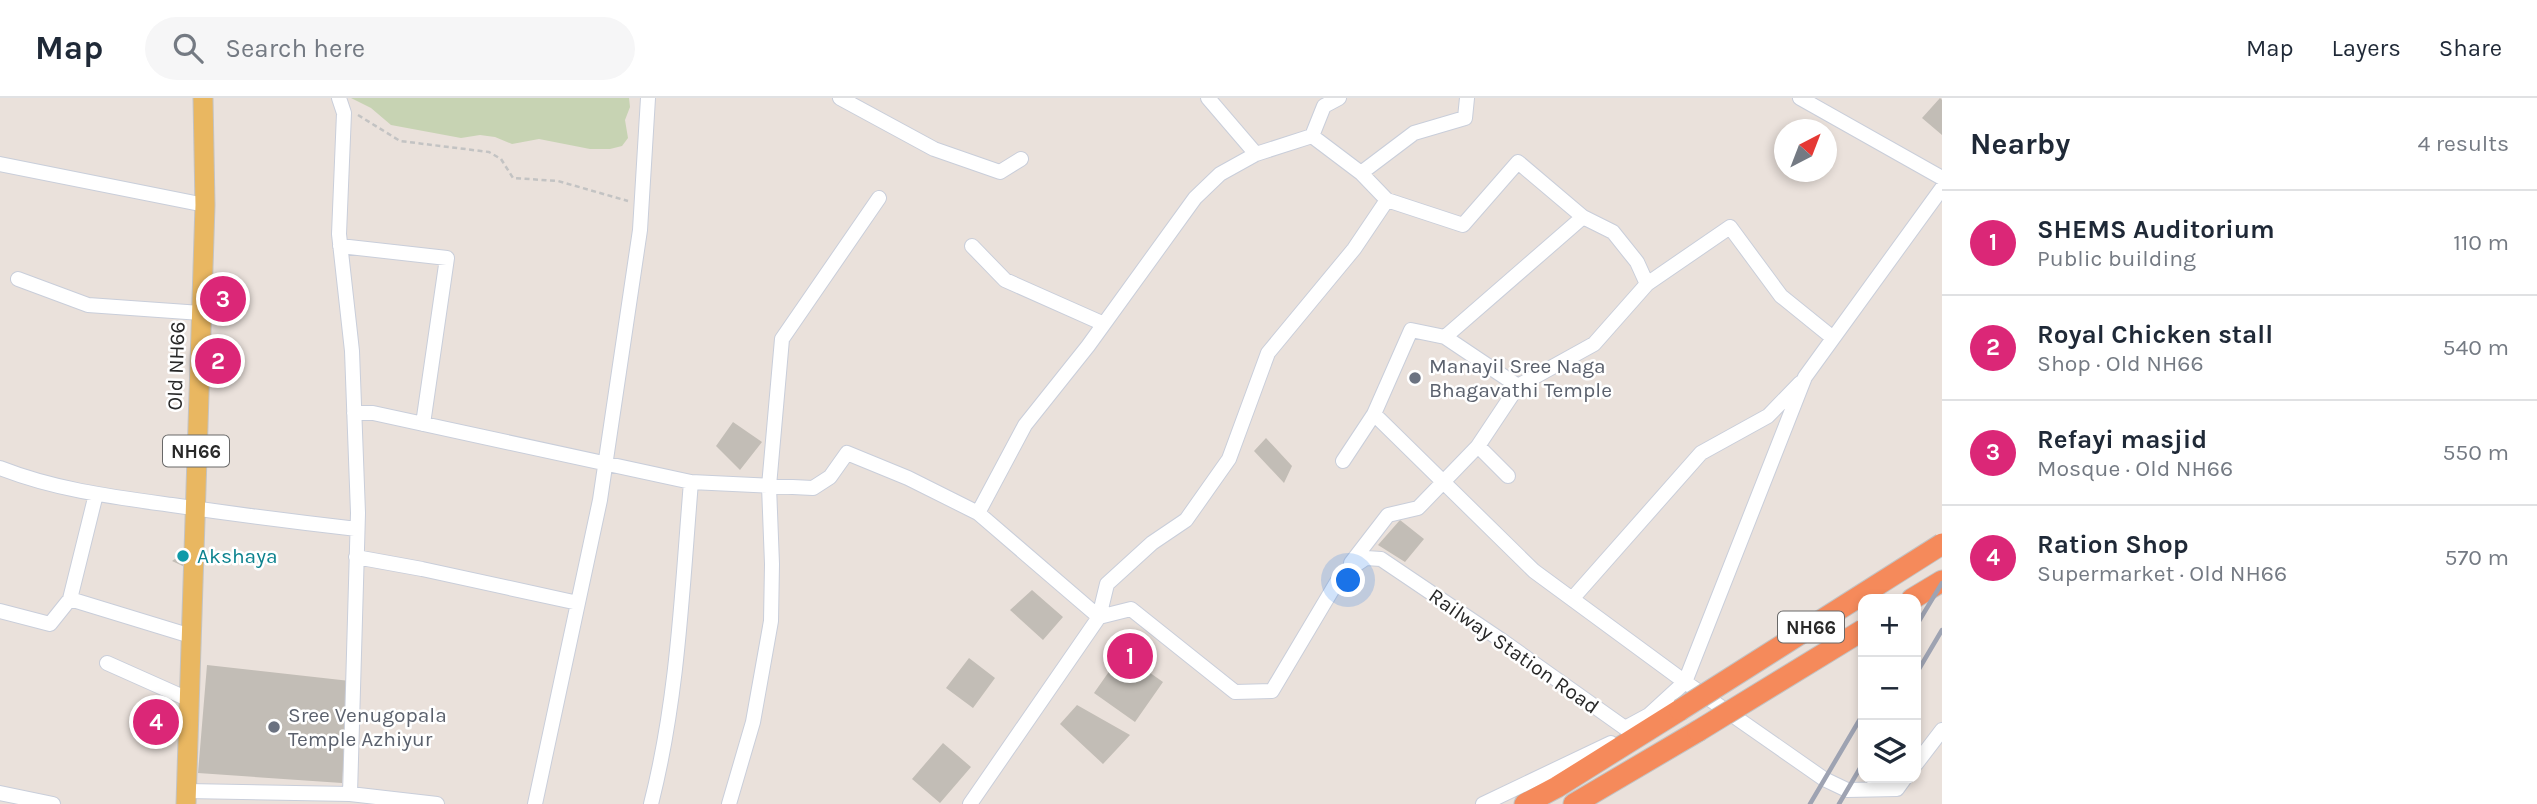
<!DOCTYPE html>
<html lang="en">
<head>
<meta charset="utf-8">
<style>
  body { margin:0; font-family:Karla,sans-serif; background:#f6f6f7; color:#1f2937 }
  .controls { position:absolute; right:21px; bottom:21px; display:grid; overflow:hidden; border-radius:14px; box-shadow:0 4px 10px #0003 }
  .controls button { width:63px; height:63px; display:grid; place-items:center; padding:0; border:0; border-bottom:2px solid #e0e1e3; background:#fff; color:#1f2937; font:35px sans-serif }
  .compass { position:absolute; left:1774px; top:21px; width:63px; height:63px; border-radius:50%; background:#fff; box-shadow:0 4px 10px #0003; rotate:42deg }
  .you { position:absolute; left:1349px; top:483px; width:24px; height:24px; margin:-18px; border:5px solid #fff; border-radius:50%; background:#1a73e8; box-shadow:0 0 0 10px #1a73e833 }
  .badge { display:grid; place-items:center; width:46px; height:46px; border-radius:50%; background:#db2777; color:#fff; font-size:23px; font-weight:700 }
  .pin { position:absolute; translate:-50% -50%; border:4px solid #fff; box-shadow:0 2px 7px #0006 }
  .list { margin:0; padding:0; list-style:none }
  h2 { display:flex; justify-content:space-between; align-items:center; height:91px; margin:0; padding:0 28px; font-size:30px }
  h2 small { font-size:23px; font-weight:400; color:#747a83 }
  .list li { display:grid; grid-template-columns:46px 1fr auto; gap:21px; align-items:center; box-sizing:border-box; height:105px; padding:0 28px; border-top:2px solid #e0e1e3 }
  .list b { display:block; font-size:26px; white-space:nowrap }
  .list p { margin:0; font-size:23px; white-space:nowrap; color:#747a83 }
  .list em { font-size:23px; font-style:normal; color:#747a83 }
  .icon { flex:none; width:38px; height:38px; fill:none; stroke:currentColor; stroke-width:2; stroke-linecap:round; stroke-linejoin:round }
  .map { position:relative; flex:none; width:1942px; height:706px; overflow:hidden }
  header { display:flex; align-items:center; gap:42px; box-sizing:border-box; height:98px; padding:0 35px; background:#fff; border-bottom:2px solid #e0e1e3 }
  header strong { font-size:33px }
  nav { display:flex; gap:38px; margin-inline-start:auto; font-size:24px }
  .search { width:490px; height:63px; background:#f6f6f7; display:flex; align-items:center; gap:18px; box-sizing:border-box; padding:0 24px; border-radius:38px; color:#747a83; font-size:26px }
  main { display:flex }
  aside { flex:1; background:#fff }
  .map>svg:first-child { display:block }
</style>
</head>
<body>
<header>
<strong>Map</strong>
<div class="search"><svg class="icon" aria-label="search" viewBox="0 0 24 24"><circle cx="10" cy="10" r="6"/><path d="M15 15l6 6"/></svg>Search here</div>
<nav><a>Map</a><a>Layers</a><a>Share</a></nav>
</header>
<main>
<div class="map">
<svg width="1942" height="706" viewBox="0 0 1942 706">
  <rect width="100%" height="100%" fill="#eae1db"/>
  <!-- cemetery -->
  <path fill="#c7d3b3" d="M351 0H629L630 9 625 22 628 40 622 48 610 51H590L539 41 512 46 495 39 480 37 461 40 391 27 371 10Z"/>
  <!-- building -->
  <path fill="#c2bdb6" d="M1940 0 1942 2V37L1922 20Z
    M733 324 762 344 740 372 716 348Z
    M1266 340 1292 368 1284 385 1254 353Z
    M1400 422 1424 441 1405 464 1378 447Z
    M186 453 187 470 172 463Z
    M1032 492 1063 519 1043 542 1010 512Z
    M1122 555 1163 584 1135 624 1094 595Z
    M969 560 995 580 973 610 946 590Z
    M207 567 350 583 342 685 198 675Z
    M1077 607 1130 637 1103 666 1060 626Z
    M943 645 971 669 940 705 912 681Z"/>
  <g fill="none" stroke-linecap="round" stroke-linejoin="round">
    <!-- minor casing -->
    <g stroke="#c9ceda" stroke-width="16">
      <path id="minor" d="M339 0 344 15 339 136 352 253 358 415 350 696
        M840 0 934 51 1000 74 1021 61
        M1800 0 1942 80
        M1312 38 1324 8 1339 0
        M0 66 205 107
        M1361 75 1414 35 1465 20 1467 0
        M1387 102 1463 127 1518 64 1583 119 1613 134 1637 164 1647 186
        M340 148 447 160 423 326
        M972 148 1005 182 1104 226
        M18 181 88 207 201 215
        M1445 239 1583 119
        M1518 288 1594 246 1647 186 1730 129 1781 198 1833 240
        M354 315H373L691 384 813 390 830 379 847 355 908 380 978 415 1099 519 1107 486 1152 445 1186 422 1229 361 1268 255 1354 151 1387 102 1361 75 1312 38 1256 56 1208 0
        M1374 316 1534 473 1685 584 1824 681 1847 692 1897 691 1905 680
        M1343 363 1374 316 1411 232 1445 239 1518 288 1478 348
        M0 370C56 392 113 399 172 407 233 416 295 424 357 431
        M978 415 1025 327 1088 248 1195 100 1220 76 1256 56
        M356 459 422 471 578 505
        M1351 465 1388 417 1418 410 1478 348 1508 378
        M70 501 96 396
        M1572 501 1701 355 1768 318 1800 285
        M0 513 50 526 70 501 191 538
        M107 565 190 602
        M1916 666 1942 632
        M187 693 350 696 437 706
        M0 695 53 706
        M535 706 600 402 640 132 648 0
        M651 706C678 600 682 492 691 384
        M729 706 753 624 771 523 772 466 769 388 782 241 879 100
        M970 706 1099 519 1131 511 1235 594 1272 593 1341 477 1366 460 1381 461 1504 544 1625 630 1649 617 1685 584 1805 279 1942 90
        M1483 706 1611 645"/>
    </g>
    <!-- major casing -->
    <g stroke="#c3c3c3" stroke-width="21">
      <path id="major" d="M186 706 205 107 203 0"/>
    </g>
    <!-- highway casing -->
    <g stroke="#c3c3c3" stroke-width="23">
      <path id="highway" d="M1912 501 1942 483
        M1525 706 1557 689 1680 612
        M1574 706 1698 633"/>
    </g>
    <!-- path -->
    <path stroke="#c3c3c3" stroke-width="2.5" stroke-dasharray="5 3.5" stroke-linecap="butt" d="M358 17 400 43 489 54 501 61 513 80 558 83 628 103"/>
    <!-- minor -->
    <use href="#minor" stroke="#fff" stroke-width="14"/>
    <!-- major -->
    <use href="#major" stroke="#e9b761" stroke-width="19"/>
    <!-- highway -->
    <use href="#highway" stroke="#f58a5b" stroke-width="21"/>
    <!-- rail -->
    <path stroke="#9ea3b2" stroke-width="4.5" d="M1916 528 1942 485
      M1916 576 1942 532
      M1810 706 1863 616
      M1839 706 1863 665"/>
    <!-- highway-bridge casing -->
    <g stroke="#c3c3c3" stroke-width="23" stroke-linecap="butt">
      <path id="highway-bridge" d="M1680 612 1942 446
        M1698 633 1863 532"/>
    </g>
    <!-- highway-bridge -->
    <use href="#highway-bridge" stroke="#f58a5b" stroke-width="21"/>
  </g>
  <!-- markers -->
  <g fill="#6b7280" stroke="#fff" stroke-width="2.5">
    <circle cx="1415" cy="280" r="7"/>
    <circle cx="274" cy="629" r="7"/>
  </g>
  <circle fill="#0f9aa8" stroke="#fff" stroke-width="2.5" cx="183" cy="458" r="7"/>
  <g text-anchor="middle" stroke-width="5" stroke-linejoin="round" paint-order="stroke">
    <!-- shield labels -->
    <g fill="#fff" stroke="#686868" stroke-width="2">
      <rect x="163" y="337.5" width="66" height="31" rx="5"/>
      <rect x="1778" y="513.5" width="66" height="31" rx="5"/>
    </g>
    <g font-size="19" font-weight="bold" fill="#282828">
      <text x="196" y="360">NH66</text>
      <text x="1811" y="536">NH66</text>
    </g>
    <!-- street labels -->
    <g font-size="21" fill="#282828" stroke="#fff">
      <text transform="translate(176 268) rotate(-88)" y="7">Old NH66</text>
      <text transform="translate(1514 553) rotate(35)" y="7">Railway Station Road</text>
    </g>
    <!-- worship labels -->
    <g font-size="21" fill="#5b616d" stroke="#fff" text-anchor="start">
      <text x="1429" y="275">Manayil Sree Naga<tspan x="1429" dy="24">Bhagavathi Temple</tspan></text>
      <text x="288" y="624">Sree Venugopala<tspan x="288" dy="24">Temple Azhiyur</tspan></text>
    </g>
    <!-- culture labels -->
    <g font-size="21" fill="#0d838f" stroke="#fff" text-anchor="start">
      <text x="197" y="465">Akshaya</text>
    </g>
  </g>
</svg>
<div class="controls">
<button>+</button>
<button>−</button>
<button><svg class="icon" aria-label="layers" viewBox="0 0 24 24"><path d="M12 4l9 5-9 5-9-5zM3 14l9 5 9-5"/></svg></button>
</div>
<svg class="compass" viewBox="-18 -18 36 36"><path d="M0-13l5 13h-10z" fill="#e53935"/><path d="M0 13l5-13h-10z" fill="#747a83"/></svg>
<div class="you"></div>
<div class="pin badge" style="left:1130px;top:558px">1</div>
<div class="pin badge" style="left:218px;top:263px">2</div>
<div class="pin badge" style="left:223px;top:201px">3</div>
<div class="pin badge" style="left:156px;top:624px">4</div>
</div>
<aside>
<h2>Nearby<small>4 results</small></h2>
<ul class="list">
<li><span class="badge">1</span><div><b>SHEMS Auditorium</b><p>Public building</p></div><em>110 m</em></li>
<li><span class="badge">2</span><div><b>Royal Chicken stall</b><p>Shop · Old NH66</p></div><em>540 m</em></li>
<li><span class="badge">3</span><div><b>Refayi masjid</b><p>Mosque · Old NH66</p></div><em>550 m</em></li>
<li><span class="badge">4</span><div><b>Ration Shop</b><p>Supermarket · Old NH66</p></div><em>570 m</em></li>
</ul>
</aside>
</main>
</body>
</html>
